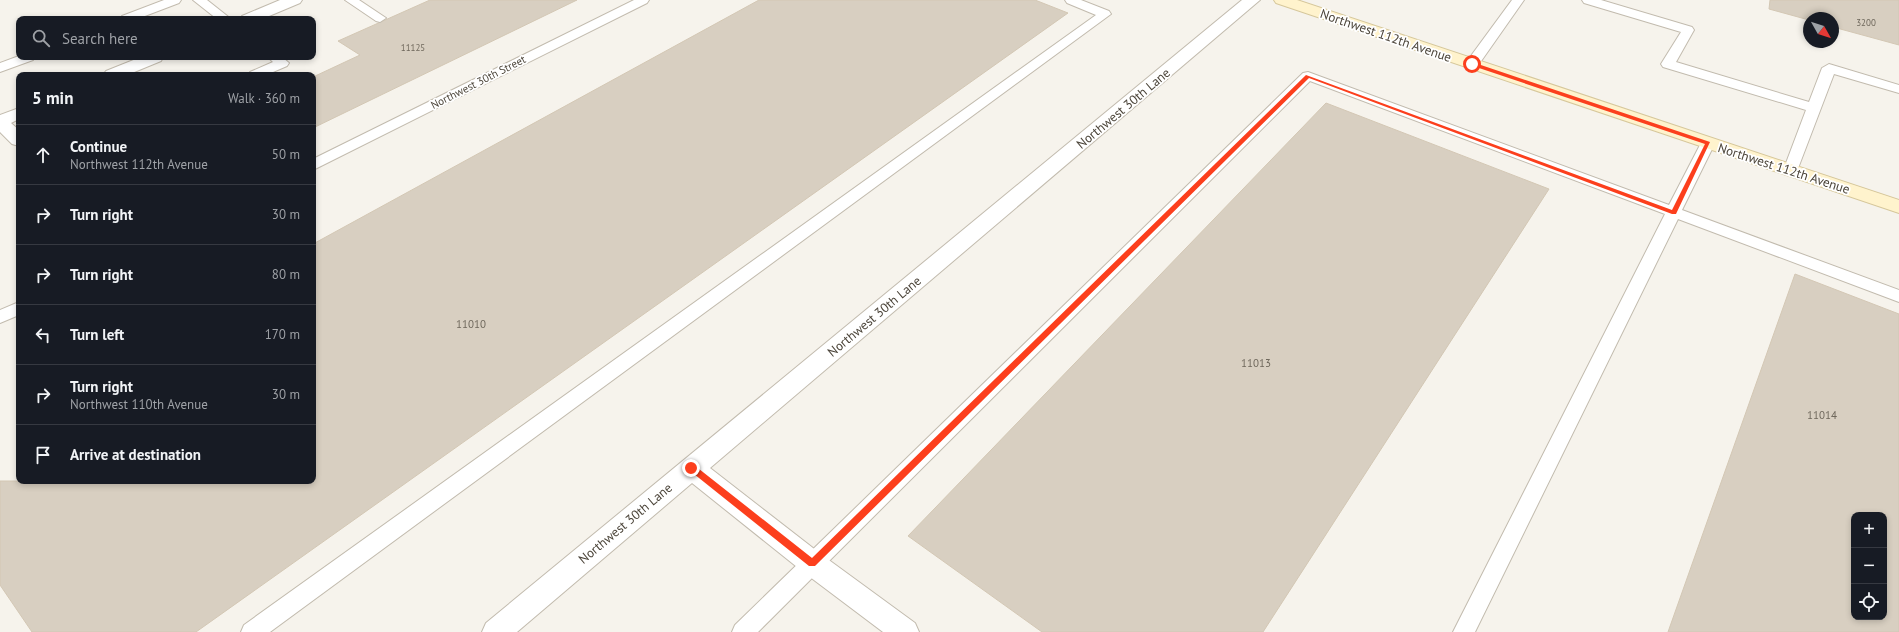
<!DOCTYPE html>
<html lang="en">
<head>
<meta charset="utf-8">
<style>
  body { margin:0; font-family:"PT Sans",sans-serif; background:#20242c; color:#f1f3f6 }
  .controls { position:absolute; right:12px; bottom:12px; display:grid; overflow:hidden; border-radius:8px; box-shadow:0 2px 6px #0003 }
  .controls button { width:36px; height:36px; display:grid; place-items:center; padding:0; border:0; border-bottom:1px solid #363941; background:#171b24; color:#f1f3f6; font:20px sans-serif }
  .compass { position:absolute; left:1803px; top:12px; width:36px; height:36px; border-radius:50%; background:#171b24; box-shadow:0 2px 6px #0003; rotate:129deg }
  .stop { position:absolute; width:12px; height:12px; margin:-9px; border:3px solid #fc3f1d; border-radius:50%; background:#fff }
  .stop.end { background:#fc3f1d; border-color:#fff; box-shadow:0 1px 4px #0008 }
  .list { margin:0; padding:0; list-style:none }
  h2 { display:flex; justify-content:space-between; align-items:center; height:52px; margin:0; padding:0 16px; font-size:17px }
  h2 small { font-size:13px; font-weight:400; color:#9ea1a6 }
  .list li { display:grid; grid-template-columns:26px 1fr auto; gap:12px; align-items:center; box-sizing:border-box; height:60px; padding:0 16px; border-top:1px solid #363941 }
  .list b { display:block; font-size:15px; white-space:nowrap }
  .list p { margin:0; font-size:13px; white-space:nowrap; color:#9ea1a6 }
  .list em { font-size:13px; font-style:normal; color:#9ea1a6 }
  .icon { flex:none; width:22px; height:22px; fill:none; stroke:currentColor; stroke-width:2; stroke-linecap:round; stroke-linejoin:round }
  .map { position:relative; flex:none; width:1899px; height:632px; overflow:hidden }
  .search { position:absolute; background:#171b24; box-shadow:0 2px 6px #0003; left:16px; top:16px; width:300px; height:44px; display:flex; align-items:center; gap:10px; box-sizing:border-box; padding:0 14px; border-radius:8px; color:#9ea1a6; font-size:15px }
  .panel { position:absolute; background:#171b24; box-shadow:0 2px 6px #0003; left:16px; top:72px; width:300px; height:412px; border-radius:8px }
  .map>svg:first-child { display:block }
</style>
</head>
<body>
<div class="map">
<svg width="1899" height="632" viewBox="0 0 1899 632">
  <rect width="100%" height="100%" fill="#f6f3ec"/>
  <!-- building -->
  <path fill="#d8cfc1" stroke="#d3c7b4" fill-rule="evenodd" d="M430 0H577L313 128V77L360 55 338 41Z
    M759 0H1035L1068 13 196 632H32L0 585V481H313V244Z
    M1770 0H1899V45L1833 27V18H1809V20L1769 9Z
    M1326 103 1549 189 1263 632H1042L908 536Z
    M1795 274 1899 314V632H1668ZM1854 515H1884V617H1854Z"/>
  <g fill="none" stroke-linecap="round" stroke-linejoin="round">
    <!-- lane casing -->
    <g stroke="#c2bbae" stroke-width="2">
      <path id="lane" d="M164 0H181L179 3 137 19H120L122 16Z
        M193 0H207L231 19H217Z
        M345 0H359L386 18 380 22 376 21Z
        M634 0H649L647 3 313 170V159Z
        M1065 0H1081L1109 11 1111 14 270 632H241L244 625 1096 15 1067 3Z
        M1512 0H1524L1477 67H1467L1465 64Z
        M1582 0H1601L1692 27 1694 30 1676 62 1809 102 1822 68 1829 64 1899 85V93L1834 74 1797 171 1795 174H1785L1783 171 1806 110 1663 67 1661 64 1681 32 1584 3Z
        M19 56 34 57 33 60 0 72V63Z
        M268 57H282L289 63 287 66 266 75H248L250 72 273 62Z
        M1308 72 1669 205 1701 143 1703 140H1713L1715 143 1682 210 1899 290V302L1678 219 1475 632H1453L1665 214 1310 81 758 632H732L735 625 1303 73Z
        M19 302V315L0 323V310Z"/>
    </g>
    <!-- street casing -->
    <g stroke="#c2bbae" stroke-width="2">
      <path id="street" d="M280 0H302L300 3 262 19H240L242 16Z
        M1242 0H1260L710 468 822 555 915 623 919 632H883L802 571 692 483 517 632H482L486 623Z
        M141 57H163L161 61 127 75H103L106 71Z
        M19 108V119L11 123 19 130V146L12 144 0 132V115Z"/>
    </g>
    <!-- secondary casing -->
    <g stroke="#d6c79b" stroke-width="2">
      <path id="secondary" d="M1274 0H1297L1899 200V213L1276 3Z"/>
    </g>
    <!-- lane -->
    <use href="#lane" fill="#fff" fill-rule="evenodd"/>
    <!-- street -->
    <use href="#street" fill="#fff" fill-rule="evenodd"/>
    <!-- secondary -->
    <use href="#secondary" fill="#fff3cd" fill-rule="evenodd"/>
  </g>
  <!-- route -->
  <path fill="#fc3f1d" d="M1472 62 1710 142 1676 214H1672L1309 78 815 566H809L689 470V465H694L812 558 1306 75 1672 210 1705 144 1470 65Z"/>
  <g text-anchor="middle" stroke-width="3.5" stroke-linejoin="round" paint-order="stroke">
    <!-- far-number labels -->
    <g font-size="9" fill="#6e675b">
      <text x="1866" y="26">3200</text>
      <text x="413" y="51">11125</text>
    </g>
    <!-- far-street labels -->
    <g font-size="11" fill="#4b4439" stroke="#fff">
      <text transform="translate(478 82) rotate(-27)" y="4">Northwest 30th Street</text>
    </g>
    <!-- number labels -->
    <g font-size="11" fill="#6e675b">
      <text x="471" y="328">11010</text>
      <text x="1256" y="367">11013</text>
      <text x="1822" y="419">11014</text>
    </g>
    <!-- street labels -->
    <g font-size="13" fill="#4b4439" stroke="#fff">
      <text transform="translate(1386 35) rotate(19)" y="5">Northwest 112th Avenue</text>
      <text transform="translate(1123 108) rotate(-40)" y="5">Northwest 30th Lane</text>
      <text transform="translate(1784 168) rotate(18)" y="5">Northwest 112th Avenue</text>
      <text transform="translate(874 316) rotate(-40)" y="5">Northwest 30th Lane</text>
      <text transform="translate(625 523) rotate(-40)" y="5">Northwest 30th Lane</text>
    </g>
  </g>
</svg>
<div class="controls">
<button>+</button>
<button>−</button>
<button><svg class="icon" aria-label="locate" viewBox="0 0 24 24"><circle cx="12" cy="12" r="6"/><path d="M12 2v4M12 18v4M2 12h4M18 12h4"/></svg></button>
</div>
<svg class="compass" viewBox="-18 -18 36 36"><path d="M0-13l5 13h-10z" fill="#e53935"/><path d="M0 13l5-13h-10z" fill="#9ea1a6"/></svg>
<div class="stop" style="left:1472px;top:64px"></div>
<div class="stop end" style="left:691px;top:468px"></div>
<div class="search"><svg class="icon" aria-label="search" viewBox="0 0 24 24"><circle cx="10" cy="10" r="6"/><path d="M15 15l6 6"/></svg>Search here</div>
<section class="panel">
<h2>5 min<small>Walk · 360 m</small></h2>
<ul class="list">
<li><svg class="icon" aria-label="ahead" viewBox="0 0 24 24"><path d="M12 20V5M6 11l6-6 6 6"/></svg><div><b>Continue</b><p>Northwest 112th Avenue</p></div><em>50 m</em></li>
<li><svg class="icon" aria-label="right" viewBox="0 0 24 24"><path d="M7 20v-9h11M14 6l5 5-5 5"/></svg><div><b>Turn right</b></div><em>30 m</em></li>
<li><svg class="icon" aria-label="right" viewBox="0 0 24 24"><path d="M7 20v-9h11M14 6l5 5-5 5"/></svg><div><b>Turn right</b></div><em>80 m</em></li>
<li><svg class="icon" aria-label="left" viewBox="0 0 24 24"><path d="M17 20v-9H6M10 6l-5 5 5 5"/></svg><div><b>Turn left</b></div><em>170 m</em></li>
<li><svg class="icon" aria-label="right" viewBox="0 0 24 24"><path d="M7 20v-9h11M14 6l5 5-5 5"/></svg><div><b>Turn right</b><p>Northwest 110th Avenue</p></div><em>30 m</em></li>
<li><svg class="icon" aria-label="arrive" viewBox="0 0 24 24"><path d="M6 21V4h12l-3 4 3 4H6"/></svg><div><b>Arrive at destination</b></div></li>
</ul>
</section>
</div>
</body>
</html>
